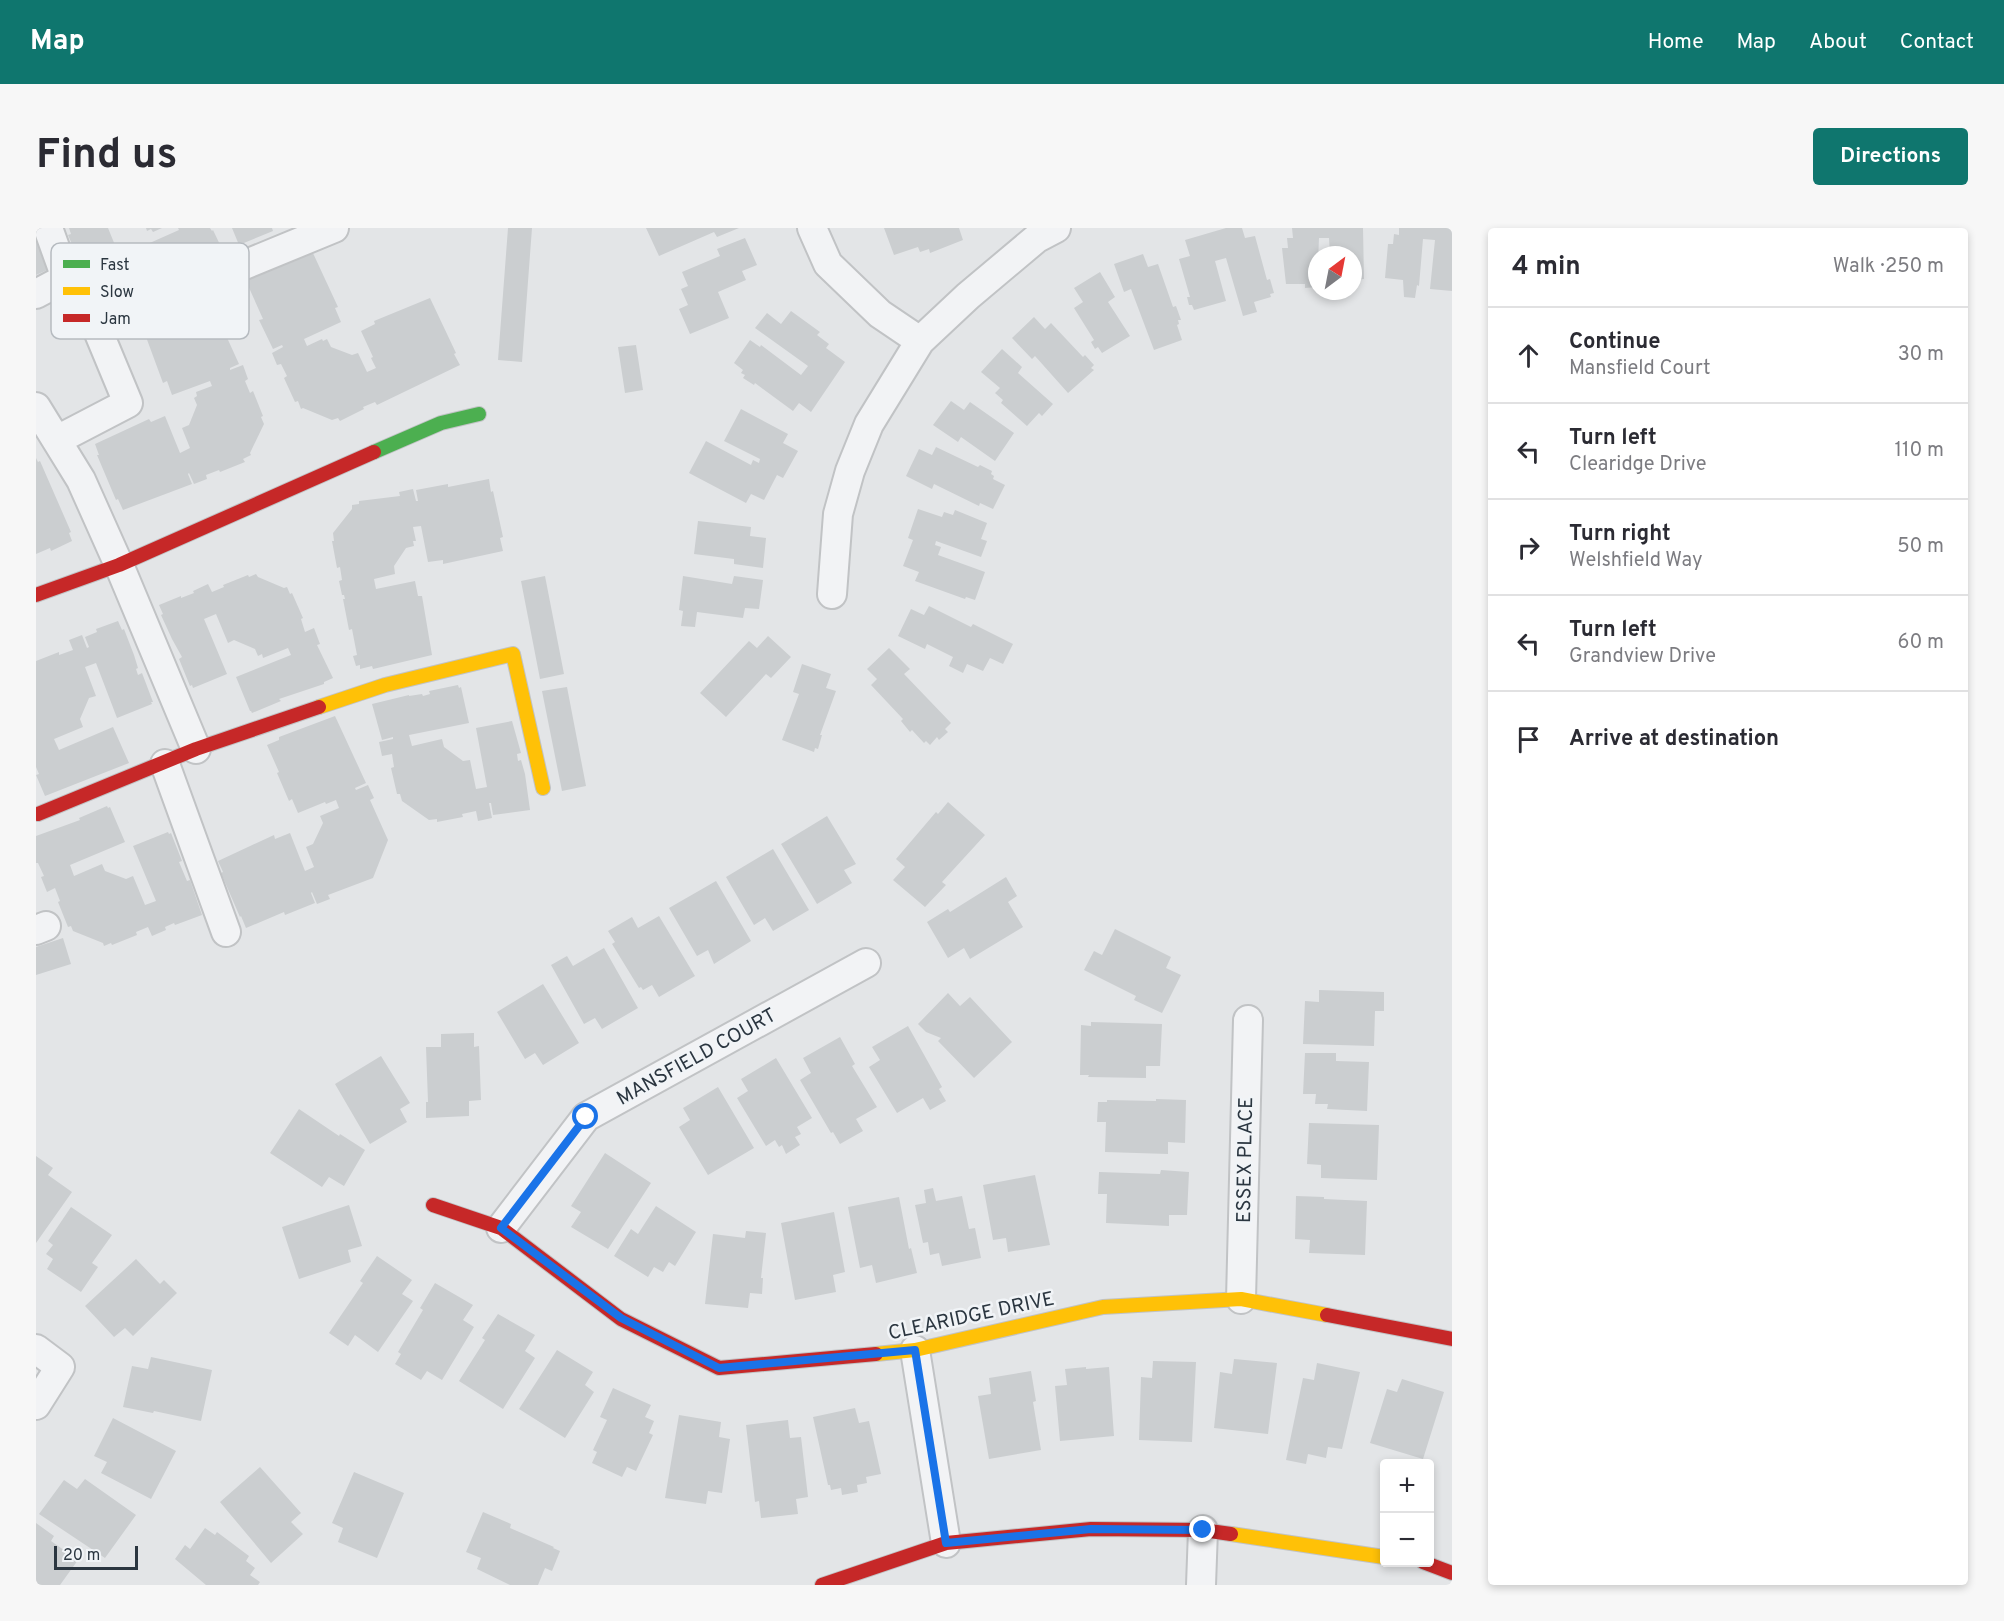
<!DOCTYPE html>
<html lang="en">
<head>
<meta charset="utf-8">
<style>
  body { margin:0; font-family:Overpass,sans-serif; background:#f7f7f7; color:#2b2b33 }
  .controls { position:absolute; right:18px; bottom:18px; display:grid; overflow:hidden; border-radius:6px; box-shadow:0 3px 9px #0003 }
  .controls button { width:54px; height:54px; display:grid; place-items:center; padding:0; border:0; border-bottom:2px solid #e1e1e2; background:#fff; color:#2b2b33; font:30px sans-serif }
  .compass { position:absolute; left:1272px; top:18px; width:54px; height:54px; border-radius:50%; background:#fff; box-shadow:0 3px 9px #0003; rotate:32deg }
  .scale { position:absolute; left:18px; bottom:15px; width:84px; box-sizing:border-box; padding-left:6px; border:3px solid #2b3640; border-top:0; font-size:16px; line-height:21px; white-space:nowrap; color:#2b3640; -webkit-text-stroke:4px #f1f4f7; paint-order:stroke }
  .stop { position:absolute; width:18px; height:18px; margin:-14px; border:4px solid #1a73e8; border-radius:50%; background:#fff }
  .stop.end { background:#1a73e8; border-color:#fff; box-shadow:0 2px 6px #0008 }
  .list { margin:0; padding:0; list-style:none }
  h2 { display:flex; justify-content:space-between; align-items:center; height:78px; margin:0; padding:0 24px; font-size:26px }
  h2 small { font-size:20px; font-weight:400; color:#7c7c81 }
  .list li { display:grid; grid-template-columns:39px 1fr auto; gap:18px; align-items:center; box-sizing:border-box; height:96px; padding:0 24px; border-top:2px solid #e1e1e2 }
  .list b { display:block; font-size:22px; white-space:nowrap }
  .list p { margin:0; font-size:20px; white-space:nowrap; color:#7c7c81 }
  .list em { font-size:20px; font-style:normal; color:#7c7c81 }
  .icon { flex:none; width:33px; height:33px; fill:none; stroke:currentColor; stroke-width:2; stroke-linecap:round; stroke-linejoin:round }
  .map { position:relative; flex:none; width:1416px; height:1357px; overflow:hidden; border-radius:6px }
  header { display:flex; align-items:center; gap:36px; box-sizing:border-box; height:84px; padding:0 30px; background:#0f766e; color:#fff }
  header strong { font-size:28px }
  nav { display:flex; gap:33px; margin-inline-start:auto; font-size:21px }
  .intro { display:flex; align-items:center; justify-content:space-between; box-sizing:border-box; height:144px; padding:0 36px }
  h1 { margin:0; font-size:42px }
  .button { padding:15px 27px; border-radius:6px; background:#0f766e; color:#fff; font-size:21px; font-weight:700 }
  main { display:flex; gap:36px; padding:0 36px }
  aside { flex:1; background:#fff; border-radius:6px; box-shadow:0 3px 9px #0003 }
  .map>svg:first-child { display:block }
</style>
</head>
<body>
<header>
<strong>Map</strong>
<nav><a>Home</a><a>Map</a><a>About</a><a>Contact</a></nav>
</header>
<div class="intro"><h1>Find us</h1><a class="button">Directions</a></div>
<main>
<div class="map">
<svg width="1416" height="1357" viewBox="0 0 1416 1357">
  <rect width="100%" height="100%" fill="#e3e5e7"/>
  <!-- building -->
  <path fill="#cbced0" d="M33 0H72L81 22 47 36 46 34 44 35 32 7 35 6Z
    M110 0H126L117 4 115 1 111 3Z
    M142 0H174L176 3 177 2 187 23 177 27 178 29 154 40 153 36 133 45 135 48 107 60V58L104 60 89 26 143 2Z
    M196 0H236L237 3 203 17Z
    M472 0H496L486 134 462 132Z
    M610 0H703L681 9 678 4 623 28Z
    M848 0H923L927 12 894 25 893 21 884 24 882 19 858 27Z
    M1190 0H1206L1209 10 1219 8 1231 52 1234 51 1238 65 1234 66 1235 69 1218 74 1221 84 1207 88 1190 30 1179 33 1190 73 1158 82 1156 77H1153L1151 69H1154L1143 31 1154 28 1149 12Z
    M1256 0H1327L1328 51 1317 52V27H1294L1293 10H1283L1281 59 1269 60V56H1250L1246 20H1252L1251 10H1257Z
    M1363 0H1416V63L1394 61 1399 12 1387 11 1383 58 1381 57 1379 70 1368 69 1367 52 1349 50 1352 16H1357L1358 6 1363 7Z
    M0 8 9 29 7 30 11 42 0 47Z
    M709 10 721 37 706 43 710 52 682 64 693 90 654 106 643 81 652 77 645 61 652 58 646 44 684 28 681 21Z
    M276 23 302 79 299 80 305 94 268 111 271 118 286 111 287 113 291 111 295 119 316 127 322 125 331 144 340 140 335 130 337 129 325 103 339 96 338 93 394 70 420 125 418 126 424 137 341 177 339 174 327 179 328 181 304 193 302 190 296 192 267 180 265 181 262 173 259 174 248 150 251 148 245 136 241 137 236 125 247 119 246 117 237 121 223 92 227 91 210 53 221 47Z
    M1107 26 1112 39 1122 36 1137 79 1140 78 1145 92H1142L1143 96 1141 97 1146 112 1118 122 1095 61 1088 64 1078 36Z
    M1064 44 1079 69 1072 74 1094 108 1066 125 1062 119 1059 121 1055 114 1058 112 1038 80 1047 74 1038 60Z
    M173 70 203 136 194 140V142L207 137 212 151 209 153 214 165 217 163 227 188 225 189 228 196 214 225 215 227 207 231 209 234 184 244 183 242 170 247 171 251 158 256 153 245 152 246 156 256 87 282 82 271 80 272 61 227H63L59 216 113 191 115 194 129 188 144 225 154 220 146 200 153 197 161 177 158 170 161 168 160 164 176 158 174 153 136 167 131 153 127 155 106 98 117 94 116 92 160 73 161 75Z
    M755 83 784 104 781 107 793 116 790 120 809 134 775 184 763 175 757 183 719 155 718 157 707 150 709 147 705 145 707 142 698 135 714 112 724 119 725 117 765 147 772 138 719 100 731 85 745 96Z
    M998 89 1009 101 1015 95 1047 129 1049 127 1058 137 1055 140 1058 142 1032 165 999 128 996 131 976 110Z
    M600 117 607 162 589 165 582 119Z
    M966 121 986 139 982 145 1017 176 1006 188 1003 185 991 198 965 175 967 172 959 165 964 160 945 144Z
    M915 173 928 182 934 174 978 205 959 233 925 209 922 214 897 197Z
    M705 181 752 206 747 215 762 223 747 250 741 247 728 272 715 266 710 275 653 245 670 213 715 237 717 232 723 235 724 231 688 213Z
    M900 219 942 239 944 237 956 243 955 246 958 248 957 251 969 257 957 281 944 275 943 278 898 256 896 261 870 248 883 221 896 227Z
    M0 230 2 234 4 233 35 304 33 305 36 313 15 323 14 320 0 326Z
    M453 251 455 264 457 263 467 309 464 310 467 323 407 336V332L392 334 385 298 377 299 380 313H377L378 318 370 320 358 338 359 346 338 351 340 361 379 353 382 368H386L396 427 337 441 336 438 324 441V437L320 438 317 428 321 427 316 401 313 402 307 371H309L308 367H306L303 353 306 352 304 339 301 340 296 313H298L297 305 316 281V277L323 276V273L364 268 363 264 377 261 380 273H382L380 262 412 256V259Z
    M882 281 906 289 908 284 917 287 919 282 951 295 945 311 951 313 945 329 900 313 899 317 905 319 902 327 949 344 939 372 930 369 929 371 879 353 883 344 867 338 877 312 872 310Z
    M662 293 715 299 714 308 730 310 727 340 698 336V331L658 326Z
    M220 346 222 349 248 360 251 359 254 366 256 365 267 390 265 391 269 404 278 400 284 416 281 417 297 450 288 454V456L243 471 245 473 216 485 215 483H214L200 449 255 427 252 420 227 430 226 426 222 428 219 421 198 412 192 415 180 386 168 391 191 446 157 460 156 457 154 458 143 431 146 429 136 411 125 387 127 386 123 377 145 368V370L158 365 157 363 172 356 176 364 188 359 187 357 212 347 213 349Z
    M509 348 528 446 504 451 485 353Z
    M647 348 696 356 698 348 727 352 723 381 709 380 707 390 661 384 659 399 645 398 647 383 643 382Z
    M893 378 935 399 937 396 977 416 967 436 954 430 947 443 931 436 927 445 913 438 917 429 891 416 889 421 862 408 875 381 888 387Z
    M82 393 86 402 88 401 98 427 102 440 100 441 102 447 106 445 117 474H115L116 476 81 490 60 435 49 439 60 468 53 470 44 491 47 499 18 511 23 522 77 499 93 535 9 568 0 547 3 546 0 539V433L23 424V427L37 422 33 412 46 407 51 420 53 419 49 409 61 404 60 401Z
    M732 408 755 429 735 450 730 446 690 489 664 465 713 413 721 420Z
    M853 420 874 441 868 446 915 495 909 501 912 504 903 512 901 509 894 517 890 513 888 515 876 502 874 504 865 493 867 491 835 457 841 451 831 441Z
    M766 436 795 446 790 460 800 463 784 507H786L782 521 779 520 778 524 746 512 763 466 757 464Z
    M422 457 423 460 425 459 433 495 373 507 376 518 406 511 408 519 427 533 434 532 440 561 451 559 440 500 476 493 485 525 481 526 482 533 485 532 489 546 494 582 457 587 455 575H453L456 590 442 593 440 583 426 586 427 589 401 594V591L393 592 366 573 364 566H361L355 540 358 539 356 526 346 528 343 514 357 511V509L346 512 336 476 373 467V468L386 466 387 468 394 466 393 463Z
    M531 459 550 558 526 563 506 463Z
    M299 488 330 555 319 560 320 562 332 557 338 570 334 572 352 612 337 650 292 667 294 671 281 676 276 664 275 665 279 675 249 687 248 684 210 700 205 688 204 689 185 645 187 644 182 633 238 607 239 611 254 605 269 643 278 639 270 619 277 616 287 595 284 588 303 580 300 572 290 576 289 574 262 585 256 571 253 573 241 545 243 544 231 517 243 512V509Z
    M912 574 949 607 906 654 910 657 889 679 857 652 869 639 860 631 900 584 902 586Z
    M71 578 72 580 74 579 89 614 34 637 38 648 66 636 69 643 90 651 97 648 109 677 120 673 97 618 132 604 133 606 135 605 146 633 143 634 151 653 154 652 166 687 139 697 138 695 129 699 130 702 116 708 112 699 100 704 101 707 76 717 75 715 68 718 67 715 37 703 35 698 32 699 22 674 24 673 19 660 11 664 5 649 8 648 2 635H0V608L44 592 43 590Z
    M791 588 820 636 808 642 816 655 781 676 745 616Z
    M737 621 773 682 737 703 729 690 718 697 690 649Z
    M970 649 981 668 972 674 987 699 934 731 928 720 912 730 891 694 912 681 914 684Z
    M680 653 715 713 678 736 672 722 661 728 633 680Z
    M623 688 659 748 623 769 616 757 607 762 605 759 603 760 576 716 579 714 572 703 596 689 602 700Z
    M1079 701 1135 729 1130 740 1145 747 1126 785 1098 772 1100 768 1048 742 1058 723 1066 727Z
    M27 710 35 736 0 747V719Z
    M568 720 602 780 566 801 559 790 548 796 515 737 531 728 537 738Z
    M507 756 543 815 507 837 499 825 489 831 461 784Z
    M1283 762 1348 764V783H1339L1338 818 1267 816 1269 773 1283 774Z
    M912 765 924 778 934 769 976 814 938 850 902 813 905 810 890 804 882 796Z
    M1055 794 1126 796 1124 838H1110V850L1052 849 1053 847H1044L1045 797 1055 798Z
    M872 798 906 859 903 861 910 873 894 882 887 870 861 885 833 839 844 832 836 819Z
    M438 805V819L443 818 445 872 433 873V888L390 890V874H392L390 819H405V806Z
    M804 809 819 836 816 838 841 879 820 891 827 903 804 916 797 904 795 905 764 852 775 845 767 830Z
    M1269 825H1300V833L1333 834 1331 883 1291 881 1292 876H1279L1280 866H1267Z
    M345 828 374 875 364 881 371 894 334 916 299 856Z
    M740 830 776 890 761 899 765 906 759 909 764 917 750 926 746 917 743 919 739 912 730 918 701 870 712 863 705 851Z
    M682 859 718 920 672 947 643 899 654 892 647 880Z
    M1120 871 1150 872 1149 915 1132 914V926L1069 924 1070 894H1061L1062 874H1071V872L1120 873Z
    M263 881 303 908 304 906 329 922 308 958 293 949 286 959 234 925Z
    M1273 895 1343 897 1341 952 1285 950V937L1271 936Z
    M569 925 615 955 572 1021 535 999 545 984 535 978Z
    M0 928 17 940 12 947 36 964 0 1015Z
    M1125 942 1153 944 1151 987H1133V998L1070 995 1071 966H1062L1063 944 1124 946Z
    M999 947 1014 1017 972 1024 970 1010 957 1012 947 957Z
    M897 960 900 973 926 968 933 1001 939 1000 945 1030 906 1038 903 1025 894 1027 892 1014 887 1015 879 977 890 975 888 962Z
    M1260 968 1288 969V971L1331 973 1329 1027 1273 1025 1274 1012 1259 1011Z
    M863 969 873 1021 875 1020 881 1045 840 1055 836 1037 824 1040 812 979Z
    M313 977 326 1018 312 1022 315 1034 263 1051 246 999Z
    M620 978 660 1004 639 1038 633 1034 627 1044 618 1039 612 1049 578 1028 595 1001 602 1006Z
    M35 979 76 1007 56 1035 62 1039 45 1064 11 1041 17 1031 10 1026 17 1017 12 1013Z
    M798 984 809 1044 797 1047 800 1064 759 1072 745 995Z
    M710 1003 730 1005 725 1050H727L726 1066 714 1065 712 1080 669 1076 677 1006 709 1010Z
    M341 1028 376 1052 366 1066 377 1073 342 1124 319 1107 312 1118 293 1105 327 1055 324 1053Z
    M100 1031 124 1056 128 1052 141 1065 97 1108 89 1100 78 1109 49 1078Z
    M399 1055 437 1077 427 1092 438 1099 406 1152 391 1143 385 1152 359 1136 365 1126 362 1124 387 1082 384 1080Z
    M462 1086 499 1107 489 1123 499 1130 467 1181 423 1153 449 1112 446 1110Z
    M521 1122 557 1144 549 1157 558 1164 529 1210 483 1181Z
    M115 1129 176 1142 165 1193 118 1183 117 1185 87 1179 96 1138 112 1141Z
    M1198 1131 1241 1135 1232 1206 1178 1200 1184 1144 1196 1146Z
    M1117 1133 1160 1134 1156 1214 1103 1212 1105 1149 1116 1150Z
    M1281 1135 1324 1144 1306 1221 1292 1219 1290 1230 1272 1226 1270 1236 1250 1232 1267 1150 1278 1152Z
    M1050 1139V1141L1073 1139 1078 1208 1024 1213 1019 1158 1031 1157 1029 1141Z
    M995 1143 1000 1173 997 1174 1005 1222 953 1231 942 1168 955 1166 953 1150Z
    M1366 1151 1408 1164 1387 1231 1334 1215 1351 1161 1361 1164Z
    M577 1160 615 1177 609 1189 618 1193 613 1205 617 1207 600 1243 591 1239 586 1249 556 1235 561 1224 557 1222 571 1192 564 1189Z
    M819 1180 823 1195 833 1193 845 1246 830 1249 831 1255 821 1257 822 1264 806 1267 805 1260 795 1262 794 1257H792L777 1189Z
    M643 1187 685 1194 683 1209 694 1211 686 1265 672 1263 670 1276 629 1270Z
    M77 1190 140 1223 115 1271 65 1245 71 1234 58 1228Z
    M752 1192 754 1210 765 1209 772 1269 760 1271 762 1286 725 1290 723 1273 719 1274 710 1197Z
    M224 1239 265 1285 255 1294 267 1306 235 1335 184 1274Z
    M318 1244 368 1265 341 1330 302 1314 307 1300 296 1295Z
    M49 1251 100 1287 69 1330 3 1286 28 1252 41 1261Z
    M447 1284 475 1296 474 1300 518 1319 517 1320 524 1323 516 1343 509 1340 502 1357H474L441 1341 445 1330 430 1324Z
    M0 1295 18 1308 15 1313 42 1332 24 1357H0Z
    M169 1300 179 1307 181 1304 213 1328 210 1333 219 1340 214 1347 224 1354 222 1357H170L139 1331 149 1317 154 1321Z"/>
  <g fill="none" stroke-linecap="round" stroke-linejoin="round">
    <!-- street casing -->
    <g stroke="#c1c3c5" stroke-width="32">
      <path id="street" d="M12 0 30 50 60 98 92 175 21 212
        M776 0 792 36 844 86 884 113
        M0 66 30 50
        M60 98 298 0
        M0 179 45 252 83 337 160 521
        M796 366 802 286 814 243 833 196 884 113 932 68 1001 10 1020 0
        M129 536 190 704
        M0 702 10 698
        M465 1000 550 889 830 735
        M1205 1071 1212 792
        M0 1121 24 1139 0 1177
        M879 1122 910 1315
        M1165 1357 1167 1302"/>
    </g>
    <!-- fast casing -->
    <g stroke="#c1c3c5" stroke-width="16">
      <path id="fast" d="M338 224 405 195 443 186"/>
    </g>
    <!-- slow casing -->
    <g stroke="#c1c3c5" stroke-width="16">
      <path id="slow" d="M283 479 349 457 477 426 507 560
        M840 1126 879 1122 1067 1079 1205 1071 1291 1087
        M1195 1306 1348 1329"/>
    </g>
    <!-- jam casing -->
    <g stroke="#c1c3c5" stroke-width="16">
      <path id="jam" d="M0 367 83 337 338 224
        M2 586 160 521 283 479
        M397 977 465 1000 585 1091 683 1140 840 1126
        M1291 1087 1416 1111
        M1387 1334 1416 1345
        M786 1357 910 1315 1055 1301 1167 1302 1195 1306"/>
    </g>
    <!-- street -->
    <use href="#street" stroke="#f2f3f5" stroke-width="28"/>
    <!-- fast -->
    <use href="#fast" stroke="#4caf50" stroke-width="14"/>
    <!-- slow -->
    <use href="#slow" stroke="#ffc107" stroke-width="14"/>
    <!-- jam -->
    <use href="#jam" stroke="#c62828" stroke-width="14"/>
  </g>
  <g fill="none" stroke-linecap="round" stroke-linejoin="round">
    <!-- route -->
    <path stroke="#1a73e8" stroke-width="8" d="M550 889 465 1000 585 1090 683 1140 879 1122 910 1315 1055 1301 1167 1302"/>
  </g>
  <g text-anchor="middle" stroke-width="5" stroke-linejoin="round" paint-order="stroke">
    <!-- street labels -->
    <g font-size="20" fill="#2b3640" stroke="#f1f4f7">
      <text transform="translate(660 828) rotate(-29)" y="7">MANSFIELD COURT</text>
      <text transform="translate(1208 932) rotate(-89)" y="7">ESSEX PLACE</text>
      <text transform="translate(935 1087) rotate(-12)" y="7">CLEARIDGE DRIVE</text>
    </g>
  </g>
  <!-- legend -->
  <rect x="15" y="15" width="198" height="96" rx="9" fill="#f1f4f7" stroke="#b6bbc0" stroke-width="1.5"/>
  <rect x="27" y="32" width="27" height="8" fill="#4caf50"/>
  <rect x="27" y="59" width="27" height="8" fill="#ffc107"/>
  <rect x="27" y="86" width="27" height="8" fill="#c62828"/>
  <g font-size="16" fill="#2b3640">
    <text x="64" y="42">Fast</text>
    <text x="64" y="69">Slow</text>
    <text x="64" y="96">Jam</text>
  </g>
</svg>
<div class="controls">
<button>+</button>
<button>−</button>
</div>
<svg class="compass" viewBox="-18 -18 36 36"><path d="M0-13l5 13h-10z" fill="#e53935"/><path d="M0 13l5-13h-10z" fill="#7c7c81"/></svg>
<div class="scale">20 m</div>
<div class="stop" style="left:550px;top:889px"></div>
<div class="stop end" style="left:1167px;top:1302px"></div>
</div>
<aside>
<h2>4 min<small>Walk · 250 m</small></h2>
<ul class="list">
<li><svg class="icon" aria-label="ahead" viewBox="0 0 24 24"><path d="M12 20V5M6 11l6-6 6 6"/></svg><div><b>Continue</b><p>Mansfield Court</p></div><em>30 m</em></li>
<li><svg class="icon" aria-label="left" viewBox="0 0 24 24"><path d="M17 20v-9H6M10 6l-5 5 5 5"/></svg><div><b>Turn left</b><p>Clearidge Drive</p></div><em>110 m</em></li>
<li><svg class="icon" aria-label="right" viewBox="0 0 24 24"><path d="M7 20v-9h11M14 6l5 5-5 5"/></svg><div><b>Turn right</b><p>Welshfield Way</p></div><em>50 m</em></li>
<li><svg class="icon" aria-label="left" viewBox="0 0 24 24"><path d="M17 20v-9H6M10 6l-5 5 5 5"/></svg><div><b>Turn left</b><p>Grandview Drive</p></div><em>60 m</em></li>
<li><svg class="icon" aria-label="arrive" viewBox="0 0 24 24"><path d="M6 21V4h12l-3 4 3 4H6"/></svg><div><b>Arrive at destination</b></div></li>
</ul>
</aside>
</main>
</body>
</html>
